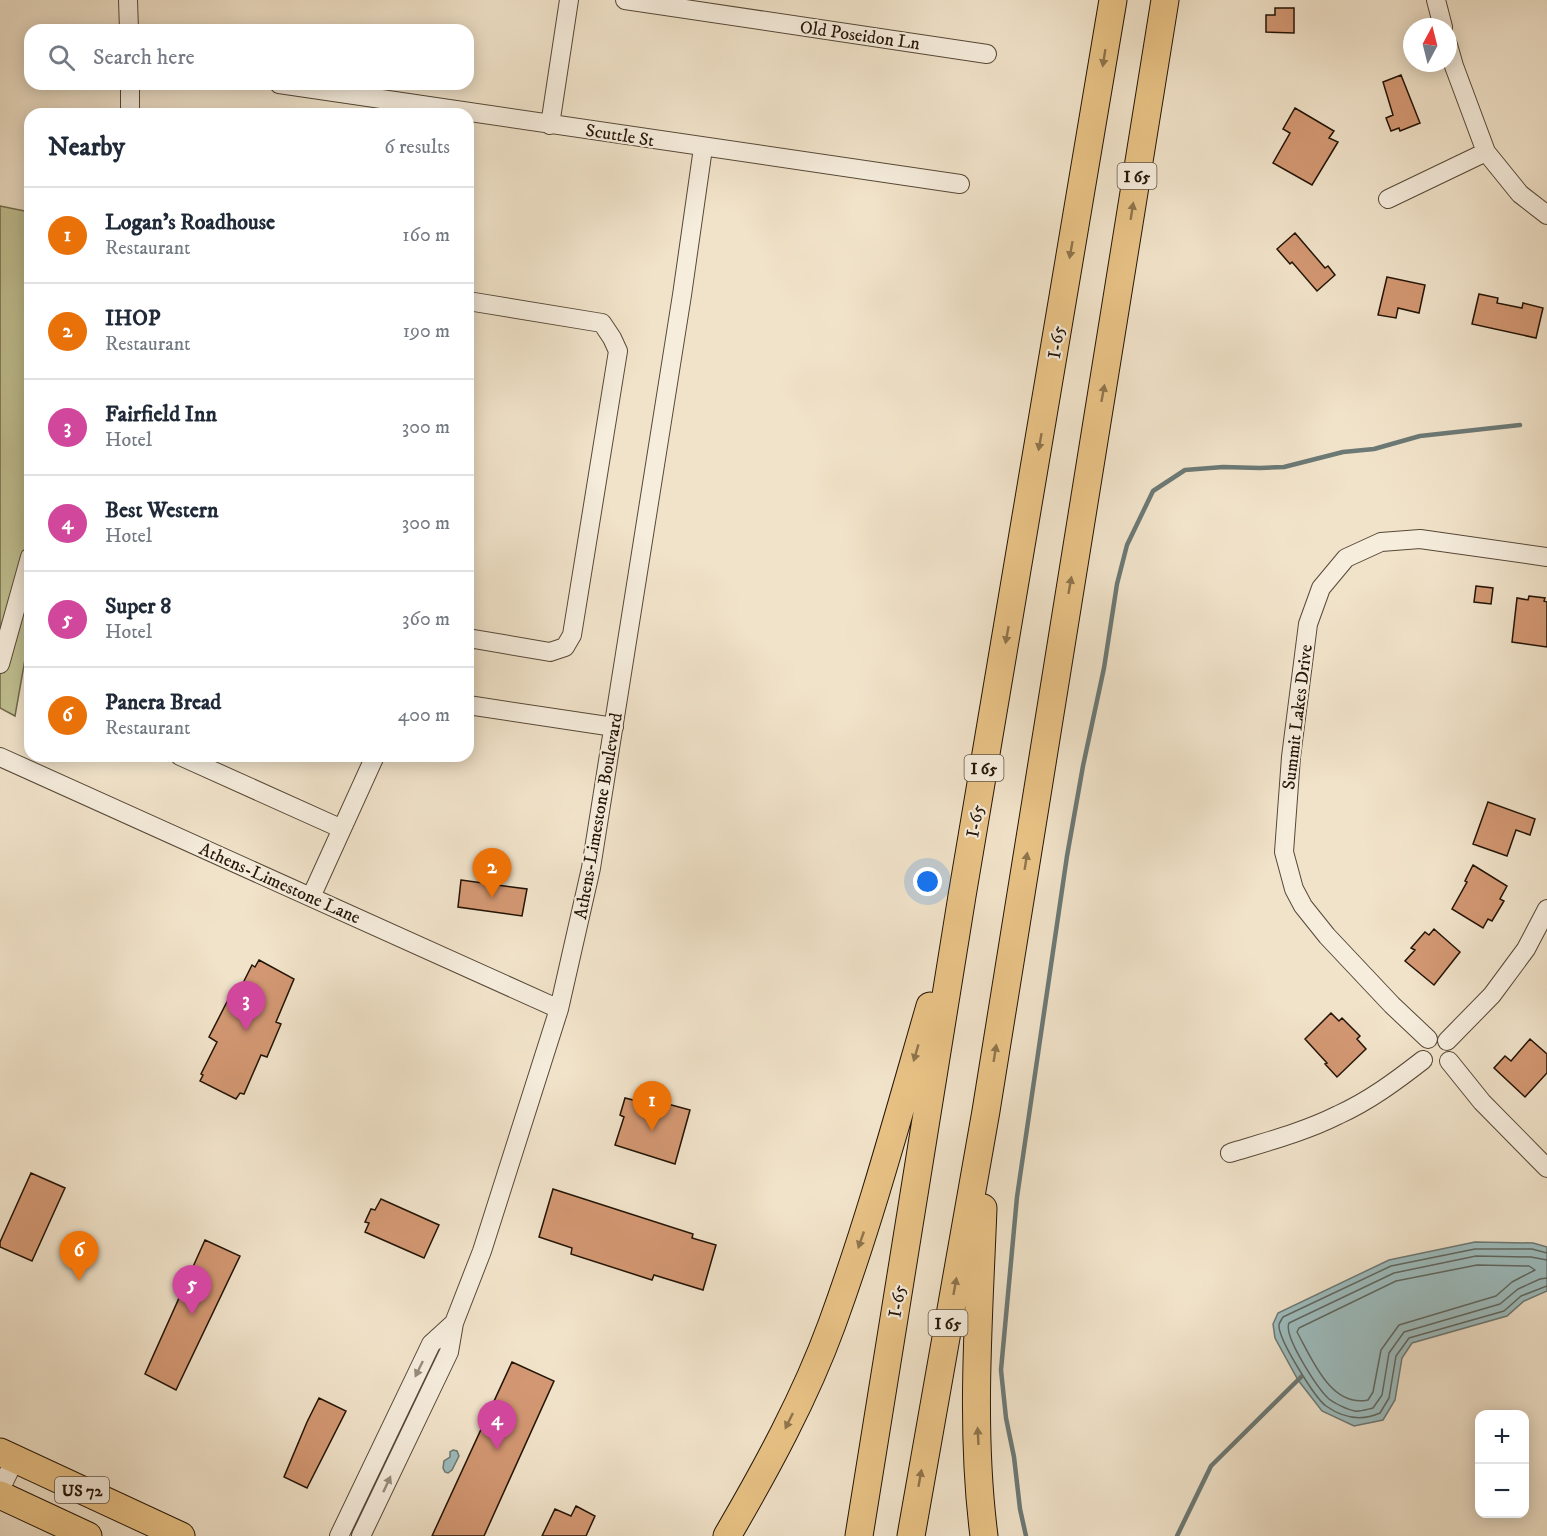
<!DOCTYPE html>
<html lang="en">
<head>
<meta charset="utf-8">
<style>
  body { margin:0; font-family:"IM FELL DW Pica",serif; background:#f2f2f3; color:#1f2937 }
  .controls { position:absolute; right:18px; bottom:18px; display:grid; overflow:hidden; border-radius:12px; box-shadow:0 3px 15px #0003 }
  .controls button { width:54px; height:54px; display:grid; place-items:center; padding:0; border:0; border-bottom:2px solid #e0e1e3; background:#fff; color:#1f2937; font:30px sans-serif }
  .compass { position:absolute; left:1403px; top:18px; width:54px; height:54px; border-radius:50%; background:#fff; box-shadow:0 3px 15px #0003; rotate:7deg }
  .you { position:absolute; left:928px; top:882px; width:21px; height:21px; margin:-15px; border:4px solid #fff; border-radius:50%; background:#1a73e8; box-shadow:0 0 0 9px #1a73e833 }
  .badge { display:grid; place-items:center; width:39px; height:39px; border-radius:50%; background:#b45309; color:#fff; font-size:20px; font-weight:700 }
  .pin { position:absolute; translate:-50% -50px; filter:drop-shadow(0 2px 3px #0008) }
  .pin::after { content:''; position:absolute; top:32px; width:21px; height:18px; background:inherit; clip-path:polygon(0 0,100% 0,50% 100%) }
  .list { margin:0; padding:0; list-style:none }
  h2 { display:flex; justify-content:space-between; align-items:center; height:78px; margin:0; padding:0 24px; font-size:26px }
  h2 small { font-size:20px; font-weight:400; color:#747a83 }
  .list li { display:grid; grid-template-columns:39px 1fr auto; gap:18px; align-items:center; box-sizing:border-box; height:96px; padding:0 24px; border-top:2px solid #e0e1e3 }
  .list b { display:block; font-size:22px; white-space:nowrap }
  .list p { margin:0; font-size:20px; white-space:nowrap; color:#747a83 }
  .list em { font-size:20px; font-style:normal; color:#747a83 }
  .icon { flex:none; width:33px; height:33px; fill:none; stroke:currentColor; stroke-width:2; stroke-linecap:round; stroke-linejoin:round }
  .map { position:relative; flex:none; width:1547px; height:1536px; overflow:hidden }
  .search { position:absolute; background:#fff; box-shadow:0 3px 15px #0003; left:24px; top:24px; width:450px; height:66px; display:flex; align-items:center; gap:15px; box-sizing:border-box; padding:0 21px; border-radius:18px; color:#747a83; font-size:22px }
  .panel { position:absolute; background:#fff; box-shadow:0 3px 15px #0003; left:24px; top:108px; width:450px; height:654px; border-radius:18px }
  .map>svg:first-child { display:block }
</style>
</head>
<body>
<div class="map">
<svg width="1547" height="1536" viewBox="0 0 1547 1536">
  <rect width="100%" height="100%" fill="#f1e3ca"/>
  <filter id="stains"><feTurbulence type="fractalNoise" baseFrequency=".00333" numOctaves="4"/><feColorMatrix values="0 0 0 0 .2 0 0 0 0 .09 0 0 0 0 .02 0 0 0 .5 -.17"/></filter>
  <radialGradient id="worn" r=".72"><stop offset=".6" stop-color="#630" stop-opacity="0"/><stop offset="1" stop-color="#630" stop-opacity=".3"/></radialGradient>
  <!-- green -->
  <path fill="#c1c192" stroke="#726a4c" stroke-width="1.5" d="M0 206 30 212V631L15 716 0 708Z"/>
  <!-- water -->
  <path fill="#9dbdbf" stroke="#6c7975" stroke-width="1.5" d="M1475 1242 1533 1243 1547 1247V1291L1524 1301 1507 1316 1412 1343 1402 1358 1395 1400 1383 1420 1354 1426 1322 1411 1298 1380 1275 1338 1273 1324 1278 1313 1389 1260Z
    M453 1450 457 1451 459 1456 452 1470 448 1473 445 1472 443 1468 444 1461 450 1457V1452Z"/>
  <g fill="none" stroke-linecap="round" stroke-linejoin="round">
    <!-- shore -->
    <path stroke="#606862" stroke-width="1.5" d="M1547 1253 1532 1249H1475L1391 1266 1283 1317C1282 1319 1279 1323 1279 1325 1278 1339 1315 1398 1326 1406 1343 1418 1362 1421 1380 1413L1389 1398 1396 1356 1409 1338 1504 1311 1521 1296 1547 1286
      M1547 1260 1531 1257 1476 1256 1394 1273 1289 1323C1283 1336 1318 1389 1329 1399 1334 1403 1348 1410 1355 1411 1360 1412 1368 1409 1373 1408L1382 1395 1389 1353 1404 1332 1500 1304 1518 1289 1540 1279 1547 1278
      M1477 1265 1529 1266 1535 1270 1512 1282 1496 1296 1399 1325 1381 1350 1373 1392 1368 1400C1331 1408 1312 1359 1297 1332L1299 1328 1396 1281Z"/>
    <!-- stream -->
    <path stroke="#6c7975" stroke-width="4.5" d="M1026 1536 1020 1509 1014 1457 1006 1418 1001 1370 1017 1197 1067 856 1083 766 1104 668 1117 584 1127 545 1153 491 1185 470 1223 467 1260 468 1284 467 1343 452 1374 449 1420 436 1520 425
      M1177 1536 1211 1466 1301 1377"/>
  </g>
  <!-- building -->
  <path fill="#d39873" stroke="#231406" stroke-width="1.5" d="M1275 8H1294V33L1266 32V15H1275Z
    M1401 75 1420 123 1400 131 1399 128 1391 131 1386 118 1393 115 1383 82Z
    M1295 108 1334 131 1329 138 1338 142 1312 185 1273 163 1290 133 1283 129Z
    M1295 233 1325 268 1328 266 1335 275 1317 291 1292 262 1290 264 1277 249Z
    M1387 277 1425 285 1419 313 1398 308 1396 318 1378 315Z
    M1479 294 1498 298 1497 303 1522 308 1523 303 1543 308 1536 338 1472 324Z
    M1476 586 1493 588 1491 604 1474 602Z
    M1529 596 1545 598 1544 601 1547 602V647L1512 642 1517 598 1528 600Z
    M1488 802 1535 819 1530 835 1516 830 1507 856 1473 844Z
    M1473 865 1507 886 1500 899 1504 901 1492 921 1488 919 1483 928 1452 909 1467 882 1465 881Z
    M461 880 527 889 522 916 458 907Z
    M1434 929 1460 952 1434 985 1405 961 1415 950 1411 948 1425 932 1429 935Z
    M259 960 294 979 276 1022 281 1024 267 1057 261 1055 244 1094 240 1093 236 1099 200 1081 203 1075 201 1074 217 1042 209 1037 234 988 239 991 252 965 255 967Z
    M1331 1013 1339 1021 1342 1018 1360 1036 1357 1039 1366 1049 1337 1077 1325 1064 1327 1063 1305 1039Z
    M1530 1039 1547 1054V1073L1525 1097 1494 1068 1505 1056 1511 1061Z
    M642 1097 690 1110 675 1164 615 1145 624 1117 620 1115 625 1098 641 1102Z
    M31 1173 65 1188 32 1261 0 1247V1242Z
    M553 1189 693 1234 692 1238 716 1245 703 1290 654 1275 652 1280 571 1254 572 1248 539 1237Z
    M381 1199 439 1225 424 1258 365 1232 369 1223 365 1222 371 1209 375 1210Z
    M205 1240 240 1256 176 1390 145 1374Z
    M512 1362 554 1381 484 1536H432Z
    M319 1398 346 1411 307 1488 284 1477 307 1422Z
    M576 1506 595 1516 586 1536H542L555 1509 571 1516Z"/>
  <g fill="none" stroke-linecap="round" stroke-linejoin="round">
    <!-- minor casing -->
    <g stroke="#564837" stroke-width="20">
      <path id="minor" d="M128 0 129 30
        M625 0 987 54
        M1436 0 1443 27
        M1448 45 1454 66 1486 152 1520 194 1547 215
        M130 84V114
        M279 84 960 184
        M550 125 569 0
        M1388 199 1486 152
        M468 301 602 323 612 338 618 351 572 635 565 647 550 652 468 638
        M0 664 30 557
        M468 705 614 727
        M180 756 340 828
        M0 757 559 1009
        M311 897 375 756
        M1428 1039 1392 1005 1327 936 1303 906 1294 889 1284 852 1291 757 1308 624 1321 588 1346 558 1381 542 1420 539 1547 557
        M1447 1041 1492 995 1526 949 1547 909
        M1449 1061 1482 1102 1547 1168
        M1230 1153C1266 1142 1304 1132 1338 1115 1369 1101 1396 1081 1423 1060
        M0 1490 15 1459
        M339 1536 431 1344 454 1323
        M361 1536 449 1352 454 1323 482 1251 559 1009 591 868 682 295 703 148"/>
    </g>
    <!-- highway casing -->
    <g stroke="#231406" stroke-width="29">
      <path id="highway" d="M983 1208C979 1317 970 1427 984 1536
        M0 1452 181 1536
        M0 1495 88 1536
        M727 1536C766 1469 805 1398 832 1324 870 1220 899 1113 930 1006
        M859 1536 962 896 1113 0
        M911 1536 986 1111 1165 0"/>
    </g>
    <!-- minor -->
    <use href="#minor" stroke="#f6eddd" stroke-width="18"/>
    <!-- highway -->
    <use href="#highway" stroke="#e8c285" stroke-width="27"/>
  </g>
  <!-- one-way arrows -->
  <defs><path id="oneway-solid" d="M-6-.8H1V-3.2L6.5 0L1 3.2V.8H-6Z" transform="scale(1.5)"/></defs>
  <g fill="#8f744c">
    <use href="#oneway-solid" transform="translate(1104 58) rotate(99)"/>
    <use href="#oneway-solid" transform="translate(1132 211) rotate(-81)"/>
    <use href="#oneway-solid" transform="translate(1071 250) rotate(100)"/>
    <use href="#oneway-solid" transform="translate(1103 393) rotate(-80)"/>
    <use href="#oneway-solid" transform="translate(1040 442) rotate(100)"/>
    <use href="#oneway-solid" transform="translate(1070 585) rotate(-80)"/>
    <use href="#oneway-solid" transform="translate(1007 635) rotate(100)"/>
    <use href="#oneway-solid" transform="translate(1026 861) rotate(-81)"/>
    <use href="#oneway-solid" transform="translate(916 1053) rotate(106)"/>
    <use href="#oneway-solid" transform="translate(995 1053) rotate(-81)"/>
    <use href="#oneway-solid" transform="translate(861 1240) rotate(109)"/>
    <use href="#oneway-solid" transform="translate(955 1286) rotate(-80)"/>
    <use href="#oneway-solid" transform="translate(789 1421) rotate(116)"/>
    <use href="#oneway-solid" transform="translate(978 1436) rotate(-93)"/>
    <use href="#oneway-solid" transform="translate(920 1478) rotate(-80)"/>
  </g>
  <g fill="#978b7c">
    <use href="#oneway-solid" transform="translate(419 1369) rotate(116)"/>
    <use href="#oneway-solid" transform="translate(387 1484) rotate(-65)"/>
  </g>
  <g text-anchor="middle" stroke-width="4.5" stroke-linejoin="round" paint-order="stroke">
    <!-- shield labels -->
    <g fill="#f6eddd" stroke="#625546" stroke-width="1.5">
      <rect x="1117.5" y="163" width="39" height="26" rx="4.5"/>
      <rect x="964.5" y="755" width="39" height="26" rx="4.5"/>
      <rect x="928.5" y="1310" width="39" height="26" rx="4.5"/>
      <rect x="55" y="1477" width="54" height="26" rx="4.5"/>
    </g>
    <g font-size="16" font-weight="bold" fill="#231406">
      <text x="1137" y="182">I 65</text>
      <text x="984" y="774">I 65</text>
      <text x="948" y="1329">I 65</text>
      <text x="82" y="1496">US 72</text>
    </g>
    <!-- street labels -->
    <g font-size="18" fill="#231406" stroke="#f6eddd">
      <text transform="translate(860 35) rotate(8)" y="6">Old Poseidon Ln</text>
      <text transform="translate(620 135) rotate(9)" y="6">Scuttle St</text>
      <text transform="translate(1056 342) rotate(-82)" y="6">I-65</text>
      <text transform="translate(1297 717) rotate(-83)" y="6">Summit Lakes Drive</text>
      <text transform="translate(598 816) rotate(-80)" y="6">Athens-Limestone Boulevard</text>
      <text transform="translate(975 821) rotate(-80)" y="6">I-65</text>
      <text transform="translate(280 883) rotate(24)" y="6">Athens-Limestone Lane</text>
      <text transform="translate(897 1301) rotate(-81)" y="6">I-65</text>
    </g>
  </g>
  <rect width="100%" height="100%" filter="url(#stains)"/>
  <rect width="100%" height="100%" fill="url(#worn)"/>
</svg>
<div class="controls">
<button>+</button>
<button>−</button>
</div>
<svg class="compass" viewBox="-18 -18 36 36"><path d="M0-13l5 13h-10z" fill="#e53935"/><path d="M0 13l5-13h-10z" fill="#747a83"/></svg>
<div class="you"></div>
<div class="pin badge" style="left:652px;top:1131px;background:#e8710a">1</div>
<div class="pin badge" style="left:492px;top:898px;background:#e8710a">2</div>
<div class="pin badge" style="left:246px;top:1031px;background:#d1479c">3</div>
<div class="pin badge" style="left:497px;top:1450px;background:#d1479c">4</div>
<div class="pin badge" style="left:192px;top:1315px;background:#d1479c">5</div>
<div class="pin badge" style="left:79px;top:1281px;background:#e8710a">6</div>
<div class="search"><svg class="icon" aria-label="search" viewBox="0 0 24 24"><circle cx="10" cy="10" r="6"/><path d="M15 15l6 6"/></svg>Search here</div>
<section class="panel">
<h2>Nearby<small>6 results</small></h2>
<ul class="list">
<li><span class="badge" style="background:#e8710a">1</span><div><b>Logan's Roadhouse</b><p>Restaurant</p></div><em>160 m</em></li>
<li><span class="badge" style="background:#e8710a">2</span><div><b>IHOP</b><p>Restaurant</p></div><em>190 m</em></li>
<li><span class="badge" style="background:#d1479c">3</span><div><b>Fairfield Inn</b><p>Hotel</p></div><em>300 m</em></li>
<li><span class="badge" style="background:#d1479c">4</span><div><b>Best Western</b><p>Hotel</p></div><em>300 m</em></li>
<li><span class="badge" style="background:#d1479c">5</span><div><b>Super 8</b><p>Hotel</p></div><em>360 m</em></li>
<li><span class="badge" style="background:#e8710a">6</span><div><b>Panera Bread</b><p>Restaurant</p></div><em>400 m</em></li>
</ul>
</section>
</div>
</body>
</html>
